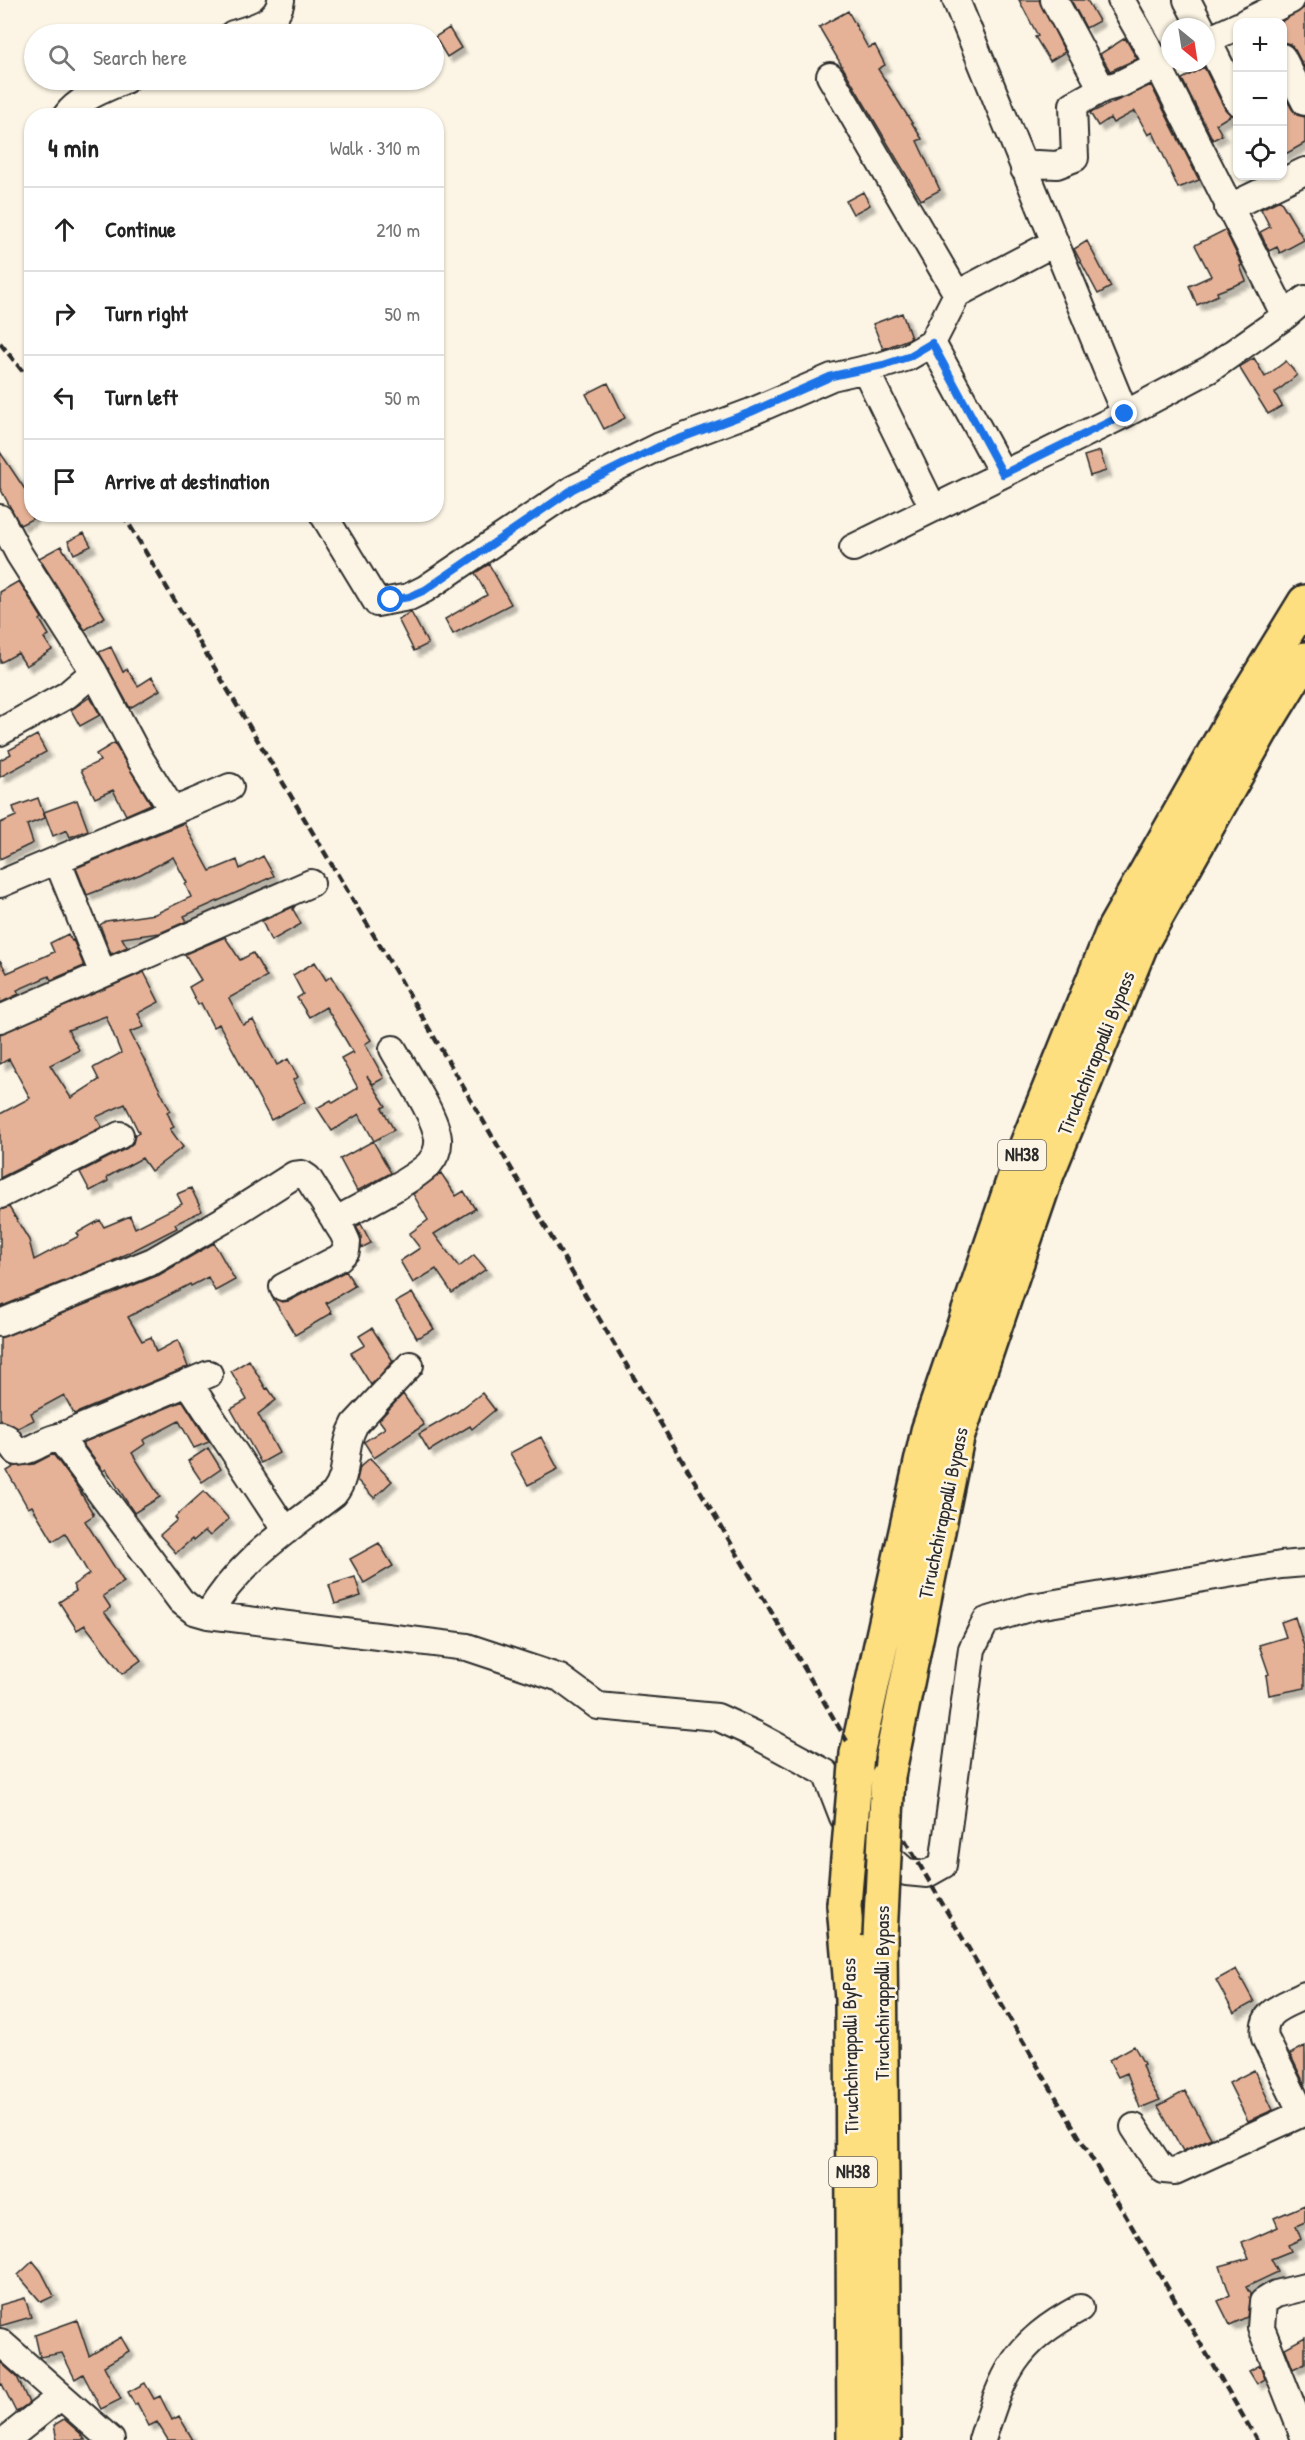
<!DOCTYPE html>
<html lang="en">
<head>
<meta charset="utf-8">
<style>
  body { margin:0; font-family:"Patrick Hand",sans-serif; background:#f6f6f6; color:#222 }
  .controls { position:absolute; right:18px; top:18px; display:grid; overflow:hidden; border-radius:12px; box-shadow:0 2px 4px #0004 }
  .controls button { width:54px; height:54px; display:grid; place-items:center; padding:0; border:0; border-bottom:2px solid #e0e0e0; background:#fff; color:#222; font:30px sans-serif }
  .compass { position:absolute; left:1161px; top:18px; width:54px; height:54px; border-radius:50%; background:#fff; box-shadow:0 2px 4px #0004; rotate:150deg }
  .stop { position:absolute; width:18px; height:18px; margin:-14px; border:4px solid #1a73e8; border-radius:50%; background:#fff }
  .stop.end { background:#1a73e8; border-color:#fff; box-shadow:0 2px 6px #0008 }
  .list { margin:0; padding:0; list-style:none }
  h2 { display:flex; justify-content:space-between; align-items:center; height:78px; margin:0; padding:0 24px; font-size:26px }
  h2 small { font-size:20px; font-weight:400; color:#767676 }
  .list li { display:grid; grid-template-columns:39px 1fr auto; gap:18px; align-items:center; box-sizing:border-box; height:84px; padding:0 24px; border-top:2px solid #e0e0e0 }
  .list b { display:block; font-size:22px; white-space:nowrap }
  .list em { font-size:20px; font-style:normal; color:#767676 }
  .icon { flex:none; width:33px; height:33px; fill:none; stroke:currentColor; stroke-width:2; stroke-linecap:round; stroke-linejoin:round }
  .map { position:relative; flex:none; width:1305px; height:2440px; overflow:hidden }
  .search { position:absolute; background:#fff; box-shadow:0 2px 4px #0004; left:24px; top:24px; width:420px; height:66px; display:flex; align-items:center; gap:15px; box-sizing:border-box; padding:0 21px; border-radius:33px; color:#767676; font-size:22px }
  .panel { position:absolute; background:#fff; box-shadow:0 2px 4px #0004; left:24px; top:108px; width:420px; height:414px; border-radius:24px }
  .map>svg:first-child { display:block }
</style>
</head>
<body>
<div class="map">
<svg width="1305" height="2440" viewBox="0 0 1305 2440">
  <defs>
    <filter id="shadow"><feDropShadow dx="5.5" dy="5.5" stdDeviation="1.5" flood-color="#0004"/></filter>
  </defs>
  <rect width="100%" height="100%" fill="#fcf5e5"/>
  <filter id="ink" filterUnits="userSpaceOnUse"><feTurbulence type="fractalNoise" baseFrequency=".0167" numOctaves="2"/><feDisplacementMap in="SourceGraphic" scale="12" xChannelSelector="R" yChannelSelector="G"/><feConvolveMatrix kernelMatrix="1 2 1 2 8 2 1 2 1" color-interpolation-filters="sRGB"/></filter>
  <g filter="url(#ink)">
    <!-- building -->
    <path fill="#e5b297" stroke="#2b2b2b" stroke-width="1.5" fill-rule="evenodd" filter="url(#shadow)" d="M1019 0H1039L1065 52 1050 61 1035 37 1038 36Z
      M1071 0H1087L1099 21 1086 28Z
      M1305 7V69L1295 50 1290 44 1282 42V21Z
      M848 11 868 48 875 45 885 65 878 69 922 139 917 141 940 190 921 200 819 27Z
      M449 28 461 48 447 57 435 37Z
      M1125 38 1137 59 1110 71 1100 54Z
      M1204 67 1225 109 1231 115 1216 124 1222 135 1213 140 1182 79Z
      M1151 85 1199 180 1178 188 1153 132 1148 135 1135 111 1113 123 1110 118 1098 126 1090 113Z
      M1282 91 1292 109 1297 115 1305 117V143L1282 156Z
      M863 192 870 205 853 214 846 201Z
      M1280 200 1304 240 1280 253 1277 247 1269 251 1260 232 1270 227 1261 209Z
      M1225 230 1242 265 1240 266 1246 281 1217 292 1218 295 1197 305 1189 286 1211 276 1195 245Z
      M1087 241 1111 287 1098 294 1074 249Z
      M902 313 911 338 883 349 873 324Z
      M1254 358 1265 377 1286 361 1297 375 1275 393 1282 406 1268 414 1239 367Z
      M608 383 625 418 604 429 586 394Z
      M1100 451 1106 471 1090 476 1084 456Z
      M0 452 26 491 32 488V519L20 525 0 488Z
      M84 533 91 546 74 554 68 541Z
      M61 546 105 617 85 630 39 558Z
      M489 564 511 604 453 634 445 619 487 595 475 573Z
      M19 581 42 618 40 620 49 635 44 638 52 650 26 666 18 653 0 663V592Z
      M411 612 428 644 414 651 398 619Z
      M111 647 123 672 127 669 138 686 152 677 160 690 130 708 99 652Z
      M90 697 100 715 80 726 71 710Z
      M37 735 46 752 0 777V760L11 754 9 750Z
      M114 743 151 804 126 815 113 790 95 798 81 770 100 761 96 754Z
      M38 798 45 818 27 825 33 843 0 859V823L16 816 13 807Z
      M77 800 88 830 70 837 67 830 53 836 44 812Z
      M184 823 210 871 237 860 240 869 263 856 274 876 184 916 187 921 160 933 122 938 127 947 111 954 100 925 106 921 155 914 191 897 185 884 187 883 173 857 141 874 87 895 76 868Z
      M295 906 293 909 301 924 271 941 262 921Z
      M68 934 72 941 73 940 84 966 51 980 49 976 17 990 19 994 0 1003V960L7 973 54 952 50 943Z
      M225 937 240 960 253 953 267 977 229 998 243 1025 253 1020 277 1065 288 1059 298 1077 293 1080 305 1102 271 1120 219 1024 213 1027 201 1003 198 1005 189 987 201 980 185 954Z
      M315 962 326 980 331 976 371 1040 365 1044 384 1078 373 1084 367 1076 386 1106 382 1108 394 1130 374 1141 359 1114 332 1131 317 1108 331 1100 333 1103 358 1088 341 1058 352 1052 354 1054 326 1007 309 1017 297 998 303 994 293 975Z
      M144 972 159 1002 138 1013 144 1027 130 1032 170 1110 167 1112 174 1127 170 1129 183 1147 151 1171 142 1158 107 1177 108 1181 90 1191 80 1172 127 1148 133 1143 135 1135 139 1133 125 1104 96 1117 102 1127 0 1178V1114L30 1098 9 1059 0 1064V1034ZM106 1016 121 1053 93 1068 99 1080 71 1098 50 1065 79 1050 68 1030Z
      M373 1141 391 1173 357 1191 340 1159Z
      M441 1173 456 1196 464 1191 475 1209 434 1234 459 1267 474 1255 486 1269 452 1293 436 1269 413 1283 400 1261 420 1248 409 1234 428 1220 413 1194Z
      M191 1188 202 1211 175 1224 177 1228 109 1263 0 1307V1210L9 1207 29 1240 34 1260 79 1236 77 1233 100 1220 104 1227 130 1216 135 1228 182 1204 177 1194Z
      M361 1224 371 1243 361 1248V1236L356 1226Z
      M214 1243 235 1280 215 1291 208 1277 191 1286 190 1284 128 1317 142 1341 151 1337 156 1352 178 1340 188 1367 74 1414 64 1395 31 1413 34 1420 18 1428 0 1420V1338L159 1275Z
      M346 1271 355 1286 326 1303 332 1313 295 1335 272 1297 282 1302 289 1301Z
      M412 1293 434 1329 417 1338 396 1302Z
      M372 1328 393 1361 371 1385 351 1353 365 1345 359 1336Z
      M249 1360 266 1389 268 1388 276 1400 258 1414 279 1453 261 1463 231 1409 247 1400 231 1371Z
      M482 1393 495 1410 472 1429 470 1426 429 1451 419 1434 457 1412Z
      M403 1394 424 1425 374 1458 364 1442 385 1428 379 1420Z
      M183 1401 209 1442 194 1448 179 1421 143 1440 145 1444 132 1453 160 1497 134 1513 106 1469 103 1471 82 1443Z
      M541 1437 558 1469 528 1485 510 1453Z
      M208 1448 221 1469 202 1482 188 1461Z
      M53 1454 76 1485 94 1515 85 1521 124 1582 103 1596 111 1608 104 1612 141 1660 122 1674 85 1625 77 1630 59 1602 76 1591 73 1585 89 1574 65 1533 53 1541 32 1506 28 1508 7 1471 15 1466 34 1464Z
      M370 1458 392 1481 374 1498 357 1480 360 1467Z
      M204 1491 229 1519 210 1536 205 1531 193 1541 192 1539 176 1553 160 1535 177 1520 175 1517Z
      M379 1543 393 1566 364 1583 350 1559Z
      M355 1577 361 1596 335 1604 329 1585Z
      M1295 1617 1305 1650V1688L1269 1695 1266 1675 1269 1674 1259 1645 1286 1637 1281 1622Z
      M1236 1969 1254 2002 1234 2013 1216 1980Z
      M1134 2046 1144 2064 1142 2065 1147 2079 1160 2100 1140 2108 1127 2073 1118 2077 1109 2060Z
      M1305 2046V2085L1290 2054Z
      M1254 2070 1273 2110 1248 2121 1229 2083Z
      M1185 2091 1211 2138 1183 2151 1158 2106Z
      M1305 2205V2222L1296 2226 1301 2239 1288 2245 1291 2251 1271 2259 1278 2272 1246 2287 1250 2294 1247 2317 1230 2325 1218 2301 1230 2295 1220 2266 1249 2258 1242 2243 1278 2227 1274 2218Z
      M33 2261 41 2271 54 2296 41 2302 18 2275Z
      M25 2298 31 2317 0 2326V2305Z
      M77 2320 89 2356 121 2337 129 2351 104 2366 121 2399 101 2409 83 2374 75 2379 62 2353 40 2357 35 2335Z
      M1305 2337V2363L1293 2369 1285 2348Z
      M0 2362 17 2377 29 2403 16 2412 2 2384 0 2385Z
      M1260 2365 1265 2379 1257 2384 1249 2371Z
      M145 2383 154 2399 160 2396 172 2420 179 2416 193 2440H168L157 2422 149 2426 137 2403 135 2405 128 2392Z
      M64 2419 81 2434 85 2440H57L54 2425Z"/>
    <g fill="none" stroke-linecap="round" stroke-linejoin="round">
      <!-- minor casing -->
      <g stroke="#2b2b2b" stroke-width="30">
        <path id="minor" d="M956 0 1125 414 1210 369 1285 316 1305 299
          M1054 0 1102 89 1120 84 1170 59
          M1121 0 1158 65 1285 316
          M1187 0 1201 27
          M1246 22 1291 0
          M233 34C252 28 278 23 281 0
          M1206 37 1238 102
          M1206 41 1238 26
          M1282 57 1305 102
          M830 76 957 294
          M66 116C79 98 105 89 125 80
          M1024 169 1037 164 1057 165 1075 158 1073 105 1102 89
          M1228 208 1305 171
          M932 343 1003 474
          M865 369 933 508
          M323 514 377 603 409 597 425 589 573 489 660 446 751 412 832 377 883 365 908 357 932 343 957 294 1054 243
          M0 518 19 554 94 672 139 757 173 811
          M853 548 1125 414
          M0 732 67 695 94 672
          M57 860 103 974
          M0 884 230 787
          M0 1019 311 883
          M0 1195 120 1135
          M335 1221C359 1207 411 1182 429 1164 435 1157 439 1149 438 1139 436 1116 405 1071 393 1049
          M0 1323 153 1261 222 1221 294 1175 302 1174 308 1178 343 1233 347 1242 346 1251 339 1258 283 1287
          M188 1382 286 1531
          M0 1435 7 1438 17 1452C32 1452 44 1439 59 1437L181 1601 194 1611 208 1615 467 1647 560 1678 598 1706 717 1717 754 1734 826 1773 843 1817 906 1872 927 1874 943 1865 972 1649 986 1621 1032 1607 1281 1565 1305 1563
          M59 1437 209 1374
          M208 1615C239 1561 286 1531 334 1494 351 1472 341 1449 355 1424L410 1365
          M1302 2113 1265 2038C1260 2010 1284 2006 1305 1995
          M1134 2127 1157 2162 1164 2170 1175 2171 1305 2112
          M1305 2287 1276 2294 1263 2302 1261 2328 1305 2439
          M0 2342 111 2440
          M6 2440 61 2396
          M982 2440C1004 2371 1014 2344 1080 2308"/>
      </g>
      <!-- highway casing -->
      <g stroke="#2b2b2b" stroke-width="38">
        <path id="highway" d="M857 1754 928 1431 1019 1164 1114 929 1235 716 1305 602
          M888 1776 957 1438 1047 1174 1142 942 1261 731 1305 659
          M844 1905 852 1999 854 2440
          M880 1937 884 2440"/>
      </g>
      <!-- minor -->
      <use href="#minor" stroke="#fcf5e5" stroke-width="26"/>
      <!-- highway -->
      <use href="#highway" stroke="#fddf80" stroke-width="33"/>
      <!-- rail -->
      <path stroke="#2b2b2b" stroke-width="4.5" stroke-dasharray="9 4.5" stroke-linecap="butt" d="M0 343 32 383
        M123 514 407 991 1257 2440"/>
      <!-- highway-bridge casing -->
      <g stroke="#2b2b2b" stroke-width="38" stroke-linecap="butt">
        <path id="highway-bridge" d="M844 1905 857 1754
          M880 1937 888 1776"/>
      </g>
      <!-- highway-bridge -->
      <use href="#highway-bridge" stroke="#fddf80" stroke-width="33"/>
    </g>
  </g>
  <g fill="none" stroke-linecap="round" stroke-linejoin="round" filter="url(#ink)">
    <!-- route -->
    <path stroke="#1a73e8" stroke-width="8" d="M391 600 409 597 425 590 573 489 660 446 751 412 832 376 883 365 908 357 932 343 1003 474 1125 414"/>
  </g>
  <g text-anchor="middle" stroke-width="5" stroke-linejoin="round" paint-order="stroke">
    <!-- shield labels -->
    <g fill="#fcf5e5" stroke="#6a6863" stroke-width="1.5">
      <rect x="998" y="1140" width="48" height="30" rx="4.5"/>
      <rect x="829" y="2157" width="48" height="30" rx="4.5"/>
    </g>
    <g font-size="18" font-weight="bold" fill="#2b2b2b">
      <text x="1022" y="1161">NH38</text>
      <text x="853" y="2178">NH38</text>
    </g>
    <!-- street labels -->
    <g font-size="20" fill="#2b2b2b" stroke="#fcf5e5">
      <text transform="translate(1096 1053) rotate(-68)" y="7">Tiruchchirappalli Bypass</text>
      <text transform="translate(943 1513) rotate(-78)" y="7">Tiruchchirappalli Bypass</text>
      <text transform="translate(882 1993) rotate(-90)" y="7">Tiruchchirappalli Bypass</text>
      <text transform="translate(850 2046) rotate(-91)" y="7">Tiruchchirappalli ByPass</text>
    </g>
  </g>
</svg>
<div class="controls">
<button>+</button>
<button>−</button>
<button><svg class="icon" aria-label="locate" viewBox="0 0 24 24"><circle cx="12" cy="12" r="6"/><path d="M12 2v4M12 18v4M2 12h4M18 12h4"/></svg></button>
</div>
<svg class="compass" viewBox="-18 -18 36 36"><path d="M0-13l5 13h-10z" fill="#e53935"/><path d="M0 13l5-13h-10z" fill="#767676"/></svg>
<div class="stop" style="left:391px;top:600px"></div>
<div class="stop end" style="left:1125px;top:414px"></div>
<div class="search"><svg class="icon" aria-label="search" viewBox="0 0 24 24"><circle cx="10" cy="10" r="6"/><path d="M15 15l6 6"/></svg>Search here</div>
<section class="panel">
<h2>4 min<small>Walk · 310 m</small></h2>
<ul class="list">
<li><svg class="icon" aria-label="ahead" viewBox="0 0 24 24"><path d="M12 20V5M6 11l6-6 6 6"/></svg><div><b>Continue</b></div><em>210 m</em></li>
<li><svg class="icon" aria-label="right" viewBox="0 0 24 24"><path d="M7 20v-9h11M14 6l5 5-5 5"/></svg><div><b>Turn right</b></div><em>50 m</em></li>
<li><svg class="icon" aria-label="left" viewBox="0 0 24 24"><path d="M17 20v-9H6M10 6l-5 5 5 5"/></svg><div><b>Turn left</b></div><em>50 m</em></li>
<li><svg class="icon" aria-label="arrive" viewBox="0 0 24 24"><path d="M6 21V4h12l-3 4 3 4H6"/></svg><div><b>Arrive at destination</b></div></li>
</ul>
</section>
</div>
</body>
</html>
